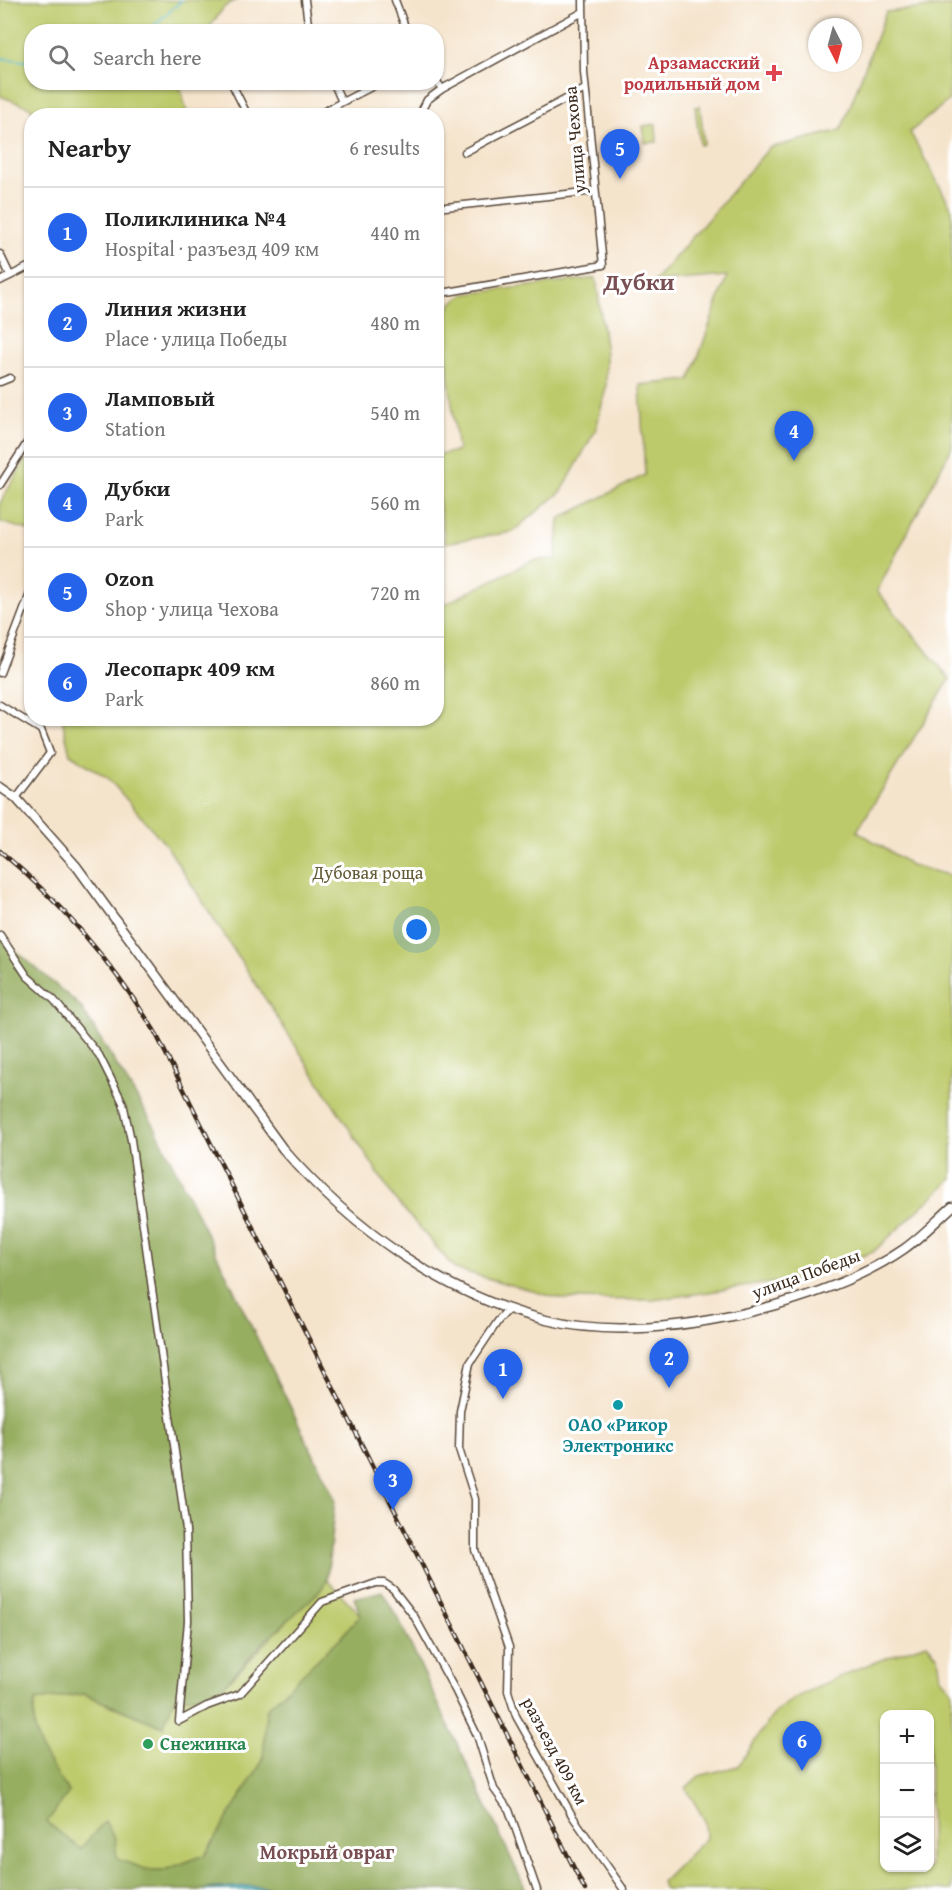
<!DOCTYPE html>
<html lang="en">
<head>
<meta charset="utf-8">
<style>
  body { margin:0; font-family:"Gentium Book Plus",serif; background:#f6f6f6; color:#222 }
  .controls { position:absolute; right:18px; bottom:18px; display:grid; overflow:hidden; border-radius:12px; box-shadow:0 2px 4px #0004 }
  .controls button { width:54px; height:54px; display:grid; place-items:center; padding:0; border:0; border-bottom:2px solid #e0e0e0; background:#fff; color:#222; font:30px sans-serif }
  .compass { position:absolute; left:808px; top:18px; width:54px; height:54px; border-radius:50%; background:#fff; box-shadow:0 2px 4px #0004; rotate:174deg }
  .you { position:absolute; left:417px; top:930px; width:21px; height:21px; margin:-15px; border:4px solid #fff; border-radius:50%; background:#1a73e8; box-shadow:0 0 0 9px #1a73e833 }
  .badge { display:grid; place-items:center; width:39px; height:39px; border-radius:50%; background:#2563eb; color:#fff; font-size:20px; font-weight:700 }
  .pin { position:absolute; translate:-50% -50px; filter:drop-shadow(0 2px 3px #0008) }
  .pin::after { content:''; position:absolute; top:32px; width:21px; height:18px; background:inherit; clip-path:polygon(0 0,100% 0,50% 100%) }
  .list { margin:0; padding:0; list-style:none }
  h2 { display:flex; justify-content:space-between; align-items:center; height:78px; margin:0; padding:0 24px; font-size:26px }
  h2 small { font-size:20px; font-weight:400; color:#767676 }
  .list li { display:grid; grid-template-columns:39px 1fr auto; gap:18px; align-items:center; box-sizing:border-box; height:90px; padding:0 24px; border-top:2px solid #e0e0e0 }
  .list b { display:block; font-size:22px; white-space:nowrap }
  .list p { margin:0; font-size:20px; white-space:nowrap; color:#767676 }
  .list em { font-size:20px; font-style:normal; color:#767676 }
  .icon { flex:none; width:33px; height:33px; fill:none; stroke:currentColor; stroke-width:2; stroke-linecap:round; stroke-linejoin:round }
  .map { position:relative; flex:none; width:952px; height:1890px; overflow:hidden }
  .search { position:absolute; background:#fff; box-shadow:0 2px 4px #0004; left:24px; top:24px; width:420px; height:66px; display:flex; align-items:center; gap:15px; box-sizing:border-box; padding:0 21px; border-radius:24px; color:#767676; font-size:22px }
  .panel { position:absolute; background:#fff; box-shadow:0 2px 4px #0004; left:24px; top:108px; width:420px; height:618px; border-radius:24px }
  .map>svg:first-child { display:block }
</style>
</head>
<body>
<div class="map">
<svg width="952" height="1890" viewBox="0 0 952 1890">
  <rect width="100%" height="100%" fill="#fff"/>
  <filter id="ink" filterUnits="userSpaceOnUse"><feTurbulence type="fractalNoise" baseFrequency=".0167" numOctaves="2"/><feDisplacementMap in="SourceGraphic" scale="12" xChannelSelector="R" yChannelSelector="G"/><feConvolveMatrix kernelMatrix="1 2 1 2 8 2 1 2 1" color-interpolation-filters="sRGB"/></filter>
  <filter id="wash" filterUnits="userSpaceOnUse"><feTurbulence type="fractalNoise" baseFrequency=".008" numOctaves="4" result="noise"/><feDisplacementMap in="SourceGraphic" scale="24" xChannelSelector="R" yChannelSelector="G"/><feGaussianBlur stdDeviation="1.35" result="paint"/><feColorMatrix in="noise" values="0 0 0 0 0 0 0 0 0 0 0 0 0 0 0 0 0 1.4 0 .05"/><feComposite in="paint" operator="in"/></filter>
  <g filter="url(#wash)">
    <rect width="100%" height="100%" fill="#f5e4cc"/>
    <!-- green -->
    <path fill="#bdca6c" stroke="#7c7a45" stroke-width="1.5" fill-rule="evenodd" d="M0 0H236L224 7 207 31 32 32V82L179 83 188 116 35 115 30 107 0 96Z
      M952 5 949 100 910 132 952 209V447L877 591 950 679 857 831 911 865 952 876V1179L873 1252 792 1280 653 1300 561 1299 455 1269 394 1198 166 845 108 778 70 754 62 719 436 718 437 608 533 560 556 559 559 519 645 475 640 385 690 380 727 276 654 282 769 148 841 130 886 12Z
      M700 106 704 144 700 145 695 107Z
      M656 124 657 142 645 143 643 126Z
      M596 278 606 354V388L596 429 562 491 512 532 445 543 437 489V455L458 451 441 318 448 317 447 311 453 302 465 294Z
      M31 450V531L0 522V503Z
      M327 1580 361 1615 341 1637 267 1767 205 1855 162 1871H151L134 1865 114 1876 19 1821 35 1701 84 1694 129 1713 173 1691 230 1680Z
      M927 1644 938 1657 941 1678 952 1690V1890H665L662 1882 706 1838 705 1821 686 1788 699 1776 738 1766C751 1749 761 1729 775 1713 794 1691 897 1653 927 1644ZM884 1714H930V1868H884Z"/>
    <!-- forest -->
    <path fill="#96ae60" stroke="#686c3f" stroke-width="1.5" d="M0 937 80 1006 155 1127 335 1499 327 1580 320 1591 266 1640 217 1693 174 1699 163 1727 84 1694 35 1701C29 1741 48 1761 69 1792L47 1822 80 1849 105 1821 115 1840 117 1859 151 1871H162L205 1855 263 1760 266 1709 341 1637 361 1615 354 1598 382 1591 398 1618 526 1890H286L248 1886 205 1890H0Z"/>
    <!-- water -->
    <path fill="#49b6c6" stroke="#427072" stroke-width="1.5" d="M248 1886 286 1890H205L206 1889Z"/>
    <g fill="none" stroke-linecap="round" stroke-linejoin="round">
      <!-- stream -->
      <path stroke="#49b6c6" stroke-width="2" d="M147 32 182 0
        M0 58 32 62"/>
    </g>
  </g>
  <g filter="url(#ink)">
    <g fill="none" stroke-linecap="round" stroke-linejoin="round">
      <!-- street casing -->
      <g stroke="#574638" stroke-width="9">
        <path id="street" d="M305 0 309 32
          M395 0 407 32
          M436 80 442 89
          M231 82 248 116
          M333 82 342 102
          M315 116 381 82
          M419 116 427 100 442 89 583 12
          M465 152 585 89
          M436 208 595 191
          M0 254 10 275
          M0 281 32 265
          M436 294 603 265 584 72 583 0
          M0 382 10 378
          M0 485 32 435
          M0 673 31 591
          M0 705 41 730 50 753 16 798
          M0 935 27 976 54 1000 99 1055 123 1103 131 1140 186 1530 188 1621 179 1721
          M509 1309 498 1321 470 1363 460 1411 459 1449 475 1499V1550L509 1647 508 1691 516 1716 573 1817 624 1890
          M179 1721 207 1706 240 1694 322 1602 376 1583H384L393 1589 414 1616 455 1690 477 1735 494 1789 509 1810 537 1890"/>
      </g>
      <!-- secondary casing -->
      <g stroke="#574638" stroke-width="11">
        <path id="secondary" d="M0 787 16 798 77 867 283 1149C352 1228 442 1295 546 1320 607 1335 675 1328 736 1315 793 1302 855 1283 904 1249 921 1237 936 1221 952 1207"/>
      </g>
      <!-- street -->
      <use href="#street" stroke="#fff" stroke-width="6"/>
      <!-- secondary -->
      <use href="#secondary" stroke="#fff" stroke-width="8"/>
      <!-- rail casing -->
      <g stroke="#3b2a1e" stroke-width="4.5">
        <path id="rail" d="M0 851C61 902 112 963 154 1030L585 1890"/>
      </g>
      <!-- rail -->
      <use href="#rail" stroke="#fff" stroke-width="2" stroke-dasharray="7" stroke-linecap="butt"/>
    </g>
  </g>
  <!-- markers -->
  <path fill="#e0444e" stroke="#fff" stroke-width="2" d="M771 64h6v6h6v6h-6v6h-6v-6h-6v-6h6z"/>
  <circle fill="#0f9aa8" stroke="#fff" stroke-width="2" cx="618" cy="1405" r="6"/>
  <circle fill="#2e9e5b" stroke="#fff" stroke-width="2" cx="148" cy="1744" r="6"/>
  <g text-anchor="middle" stroke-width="6" stroke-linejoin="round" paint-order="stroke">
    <!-- health labels -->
    <g font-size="18" font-weight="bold" fill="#be3a42" stroke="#fff" text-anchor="end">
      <text x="760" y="69">Арзамасский<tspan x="760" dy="21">родильный дом</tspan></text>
    </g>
    <!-- street labels -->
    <g font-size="18" fill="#3b2a1e" stroke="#fff">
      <text transform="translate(575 140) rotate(-95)" y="6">улица Чехова</text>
      <text transform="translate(806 1274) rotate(-20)" y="6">улица Победы</text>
      <text transform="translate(555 1751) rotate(62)" y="6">разъезд 409 км</text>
    </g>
    <!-- park labels -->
    <g font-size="18" fill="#625a35" stroke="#fff">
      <text x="368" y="879">Дубовая роща</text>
    </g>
    <!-- culture labels -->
    <g font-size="18" font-weight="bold" fill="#0d838f" stroke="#fff">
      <text x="618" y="1431">ОАО «Рикор<tspan x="618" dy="21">Электроникс</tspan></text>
    </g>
    <!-- leisure labels -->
    <g font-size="18" font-weight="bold" fill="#27864d" stroke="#fff" text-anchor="start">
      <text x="160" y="1750">Снежинка</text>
    </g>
    <!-- neighbourhood labels -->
    <g font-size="20" font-weight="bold" fill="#784f52" stroke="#fff">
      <text x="327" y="1859">Мокрый овраг</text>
    </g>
    <!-- district labels -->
    <g font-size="24" font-weight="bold" fill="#784f52" stroke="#fff">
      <text x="639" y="290">Дубки</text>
    </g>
  </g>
</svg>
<div class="controls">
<button>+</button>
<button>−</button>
<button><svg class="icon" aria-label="layers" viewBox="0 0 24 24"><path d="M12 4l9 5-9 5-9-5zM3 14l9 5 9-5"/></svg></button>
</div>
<svg class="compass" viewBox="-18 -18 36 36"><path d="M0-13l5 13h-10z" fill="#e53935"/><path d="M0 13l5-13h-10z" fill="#767676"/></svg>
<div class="you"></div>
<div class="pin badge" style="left:503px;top:1399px">1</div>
<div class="pin badge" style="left:669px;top:1388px">2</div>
<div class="pin badge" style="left:393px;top:1510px">3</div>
<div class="pin badge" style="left:794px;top:461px">4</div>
<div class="pin badge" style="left:620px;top:179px">5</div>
<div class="pin badge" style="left:802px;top:1771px">6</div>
<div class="search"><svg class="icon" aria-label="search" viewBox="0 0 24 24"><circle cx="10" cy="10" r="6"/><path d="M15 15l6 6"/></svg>Search here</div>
<section class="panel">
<h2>Nearby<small>6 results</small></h2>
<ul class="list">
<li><span class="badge">1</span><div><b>Поликлиника №4</b><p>Hospital · разъезд 409 км</p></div><em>440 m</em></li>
<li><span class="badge">2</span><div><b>Линия жизни</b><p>Place · улица Победы</p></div><em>480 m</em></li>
<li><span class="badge">3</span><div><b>Ламповый</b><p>Station</p></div><em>540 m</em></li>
<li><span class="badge">4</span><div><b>Дубки</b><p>Park</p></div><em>560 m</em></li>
<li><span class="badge">5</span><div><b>Ozon</b><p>Shop · улица Чехова</p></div><em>720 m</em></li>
<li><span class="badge">6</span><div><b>Лесопарк 409 км</b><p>Park</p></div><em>860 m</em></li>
</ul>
</section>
</div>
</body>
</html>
